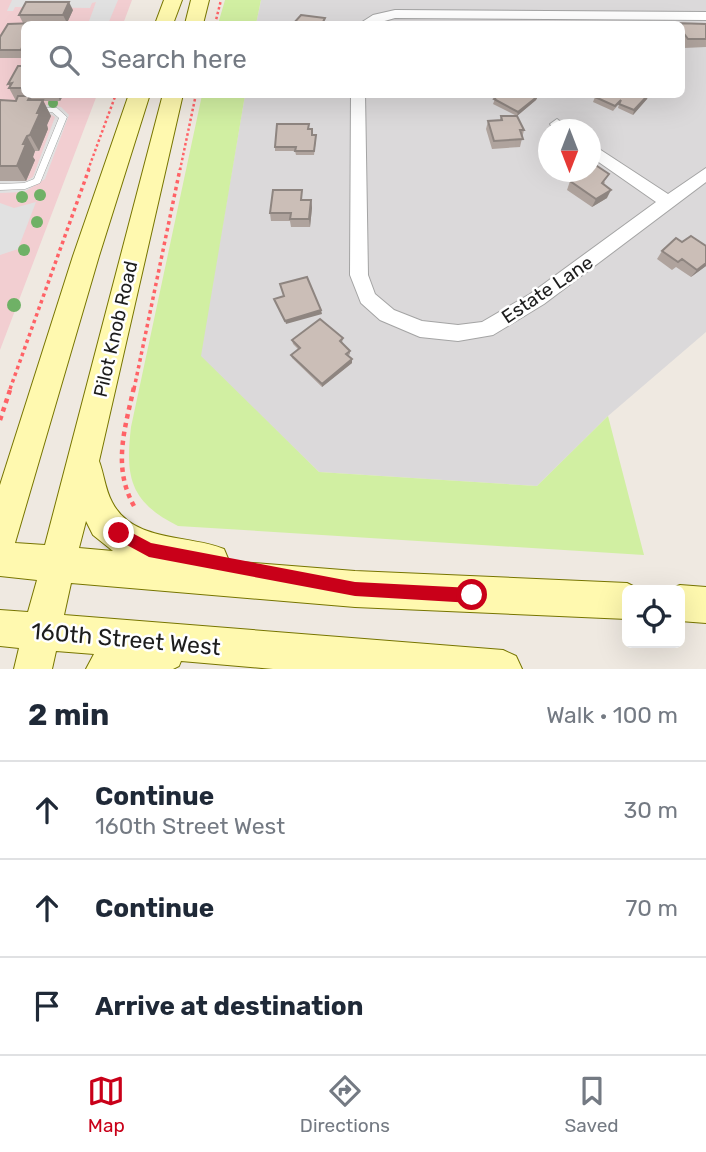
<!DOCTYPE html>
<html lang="en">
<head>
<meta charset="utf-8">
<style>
  body { margin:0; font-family:Rubik,sans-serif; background:#f2f2f3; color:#1f2937 }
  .controls { position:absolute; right:21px; bottom:21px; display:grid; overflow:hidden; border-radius:10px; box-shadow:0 7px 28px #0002 }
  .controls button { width:63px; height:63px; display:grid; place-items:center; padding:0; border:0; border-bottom:2px solid #e0e1e3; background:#fff; color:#1f2937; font:35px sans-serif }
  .compass { position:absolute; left:538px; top:119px; width:63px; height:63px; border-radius:50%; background:#fff; box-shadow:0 7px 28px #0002; rotate:180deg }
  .stop { position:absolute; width:21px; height:21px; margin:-16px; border:5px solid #c90019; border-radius:50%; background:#fff }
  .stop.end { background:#c90019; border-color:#fff; box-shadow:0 2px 7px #0008 }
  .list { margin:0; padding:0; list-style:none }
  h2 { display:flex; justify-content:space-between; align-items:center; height:91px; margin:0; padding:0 28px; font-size:30px }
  h2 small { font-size:23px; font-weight:400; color:#747a83 }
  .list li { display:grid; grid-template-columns:46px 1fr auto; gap:21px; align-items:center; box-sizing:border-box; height:98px; padding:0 28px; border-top:2px solid #e0e1e3 }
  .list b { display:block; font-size:26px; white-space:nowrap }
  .list p { margin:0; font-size:23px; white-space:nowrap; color:#747a83 }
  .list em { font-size:23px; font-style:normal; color:#747a83 }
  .icon { flex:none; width:38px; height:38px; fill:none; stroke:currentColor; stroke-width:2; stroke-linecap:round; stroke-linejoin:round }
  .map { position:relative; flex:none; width:706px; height:669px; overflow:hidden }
  .search { position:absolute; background:#fff; box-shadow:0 7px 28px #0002; left:21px; right:21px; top:21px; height:77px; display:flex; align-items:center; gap:18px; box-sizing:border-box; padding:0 24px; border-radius:10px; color:#747a83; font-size:26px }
  .sheet { height:385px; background:#fff }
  nav { display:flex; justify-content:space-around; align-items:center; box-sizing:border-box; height:98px; border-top:2px solid #e0e1e3; background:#fff; font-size:19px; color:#747a83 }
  nav a { display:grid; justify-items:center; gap:4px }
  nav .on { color:#c90019 }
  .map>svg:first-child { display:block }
</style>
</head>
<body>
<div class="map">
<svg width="706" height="669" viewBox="0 0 706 669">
  <rect width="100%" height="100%" fill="#efe9e1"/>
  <!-- residential -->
  <path fill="#dbd9da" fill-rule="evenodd" d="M261 0H706V332L608 416 537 486 319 472 200 356 245 95 682 94V24H256ZM548 130H590V172H548Z"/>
  <!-- commercial -->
  <path fill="#f2ced1" d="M0 0H132L123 24H24V94L97 95 0 350Z"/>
  <!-- grass -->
  <path fill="#d1efa2" d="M225 0H261L256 24H218Z
    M202 95H245L201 356 319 472 537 486 608 416 644 555 178 526C130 502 125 477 131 427Z"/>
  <!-- parking -->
  <path fill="#e1e1e1" d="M12 0H118L108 24H88L96 2 92 3 90 8 15 7 13 11H7Z
    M3 105H51L61 107 69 115 45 179 24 192 0 193V181H26L33 177 55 117 50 114 0 113Z
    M36 202 18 249 0 255V203L14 208Z"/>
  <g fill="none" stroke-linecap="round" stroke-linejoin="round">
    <!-- service casing -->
    <g stroke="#a4a4a4" stroke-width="1">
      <path id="service" d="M31 107 57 108 67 117 40 183 25 189 0 190V184L24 183 34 179 59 118 52 112 31 111Z"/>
    </g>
    <!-- minor casing -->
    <g stroke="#a4a4a4" stroke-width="2">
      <path id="minor" d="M395 10 706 12V20L395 18 374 24H359L373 15Z
        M351 94H365L368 275 375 294 394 310 422 321 458 325 482 322 530 294 656 202 590 156V143L668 194 706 168V182L544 304 493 335 458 341 420 337 380 320 361 303 350 275Z
        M557 119 571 130H554L550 124Z"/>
    </g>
    <!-- secondary casing -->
    <g stroke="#777500" stroke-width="2">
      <path id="secondary" d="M164 0H182L173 24H155Z
        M191 0H209L203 24H185Z
        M129 94H150L99 256 15 543 45 545 163 94H183L99 461C104 474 105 489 112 502 133 543 188 534 224 549L229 561 355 571 627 583 641 590H627V619L355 607 71 583 64 615 503 650 516 656 522 669H273L181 661 179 666 173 669H86L94 654 56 651 52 669H14L19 648 0 646V610L28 612 37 580 0 576V485L73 256ZM86 521 93 535 113 551 79 548Z
        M680 585 706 587V623L680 621V590H667Z"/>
    </g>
    <!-- path-far2 -->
    <path stroke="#ff6266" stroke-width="2.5" stroke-dasharray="2.5 2.5" stroke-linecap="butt" d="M215 24 221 0
      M88 170 116 94
      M180 170 196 94"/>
    <!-- path-far1 -->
    <path stroke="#ff6266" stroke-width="3.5" stroke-dasharray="3.5 3.5" stroke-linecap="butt" d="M10 389 89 169
      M134 389 180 169"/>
    <!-- path -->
    <path stroke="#ff6266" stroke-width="4.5" stroke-dasharray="4.5 4.5" stroke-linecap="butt" d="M0 420 11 387
      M134 506C112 467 125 428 134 387"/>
    <!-- service -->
    <use href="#service" fill="#fff" fill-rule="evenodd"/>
    <!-- minor -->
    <use href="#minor" fill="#fff" fill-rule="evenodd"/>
    <!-- secondary -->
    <use href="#secondary" fill="#fff9af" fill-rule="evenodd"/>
  </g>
  <!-- trees -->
  <g fill="#6fb166">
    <circle cx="53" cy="103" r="5"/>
    <circle cx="40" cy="195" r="6"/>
    <circle cx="22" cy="197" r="6"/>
    <circle cx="37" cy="222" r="6"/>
    <circle cx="24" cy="250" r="6"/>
    <circle cx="14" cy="305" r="7"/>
  </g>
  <!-- wall -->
  <path fill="#afa39d" d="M73 10 67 23 24 24V58H0V37L23 23 19 15Z
    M675 23 706 24V47L684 48 682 45V24H675Z
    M24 66V94H64L60 101H43L51 116 47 125 48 129 39 151H35L33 157 35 160 26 181H0V100L16 101 9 88 10 87 8 84Z
    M497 94H533L538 96 536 100 517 116 524 130 520 147 492 149 486 129 488 121 500 120 501 116H517L493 104Z
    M558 94H582L581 98 559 97Z
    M649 94 647 99 633 115 618 108 619 104 613 111 593 102 595 97Z
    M308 129 316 140 314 155H296L295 151H275V147Z
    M578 172H591L605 182 604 184 607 198 592 207 567 190 570 181 575 178Z
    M302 200H311L312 208 310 227H291L290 221H271L270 213Z
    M682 242 706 246V266L691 277 676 267 672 270 657 259 662 251Z
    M343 338 342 343 350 351V354L348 356 352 363 322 387 292 358 291 355 298 349 293 344 292 340Z"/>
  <!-- shaded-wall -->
  <path fill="#8e8580" d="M69 2 73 10 67 23 63 15Z
    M24 42V57L21 50Z
    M57 94H64L60 101Z
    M649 94 647 99 633 115 634 110Z
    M30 96 38 111 43 100 51 116 47 125 48 129 39 151 30 135 28 100Z
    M538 96 536 100 517 116 518 112Z
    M27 136 35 151 33 157 35 160 26 181 17 166Z
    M611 190 607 198 592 207 596 199Z
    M311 200 312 208 310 227 309 219Z
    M706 263V266L691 277 697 270Z
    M321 310 322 314 286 324 285 321Z
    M352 359V363L322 387V384Z"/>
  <!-- building -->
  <path fill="#cbbeb7" stroke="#8e8580" stroke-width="2" d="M26 2H69L63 15H19Z
    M301 15 325 18 322 24H325H293Z
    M35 23 34 24H24V42L21 50H0V37L8 24Z
    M675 23 706 24V39H688L682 31V24H676Z
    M18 66H24V88H9L12 83 8 84Z
    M500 94H533L538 96 518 112 494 99Z
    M599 94H649L634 110 619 104 621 100 615 106 595 97Z
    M18 96H30L28 100H43L37 113H40L30 135 27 136 23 144H26L17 166H0V100L16 101Z
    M501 116H517L524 130H520L523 139 494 141 488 121 502 120Z
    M277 124H309L308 129H312V135H316L314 151H295L296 147H275Z
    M591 162 609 174 602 183 611 190 596 199 570 181 583 173 580 172H591Z
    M273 190H302L301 200H311L309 219H290L291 213H270Z
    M691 236 706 246V263L697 270 682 259 678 262 662 251 676 238 682 242Z
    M307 277 321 310 285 321 274 299 284 296 280 284Z
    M320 319 343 338 340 341 350 351 346 354 352 359 322 384 291 355 300 348 292 340Z"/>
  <!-- route -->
  <path fill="#c90019" d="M119 526 151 543 355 582 472 588 477 590 480 595 477 601 472 603 355 596 149 557 114 538 112 533Z"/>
  <g text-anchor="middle" stroke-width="5" stroke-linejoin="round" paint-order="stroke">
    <!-- street labels -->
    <g font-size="19" fill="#1d1d1d" stroke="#fff">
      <text transform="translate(547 289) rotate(-34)" y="7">Estate Lane</text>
      <text transform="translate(115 329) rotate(-77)" y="7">Pilot Knob Road</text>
    </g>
    <!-- near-street labels -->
    <g font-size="23" fill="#1d1d1d" stroke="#fff">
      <text transform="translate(126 639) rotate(5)" y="8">160th Street West</text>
    </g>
  </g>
</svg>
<div class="controls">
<button><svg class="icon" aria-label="locate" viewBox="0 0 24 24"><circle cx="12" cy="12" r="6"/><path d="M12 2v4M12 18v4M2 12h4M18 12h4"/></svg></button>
</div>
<svg class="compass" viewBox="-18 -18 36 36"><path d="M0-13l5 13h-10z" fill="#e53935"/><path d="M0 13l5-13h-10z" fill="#747a83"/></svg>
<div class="stop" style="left:472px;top:595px"></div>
<div class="stop end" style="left:119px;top:533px"></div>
<div class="search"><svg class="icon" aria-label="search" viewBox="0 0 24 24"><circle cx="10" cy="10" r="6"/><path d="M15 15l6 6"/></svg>Search here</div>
</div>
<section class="sheet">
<h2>2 min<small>Walk · 100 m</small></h2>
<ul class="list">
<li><svg class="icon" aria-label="ahead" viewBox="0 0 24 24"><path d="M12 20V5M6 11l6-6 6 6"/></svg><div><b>Continue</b><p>160th Street West</p></div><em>30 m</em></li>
<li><svg class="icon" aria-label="ahead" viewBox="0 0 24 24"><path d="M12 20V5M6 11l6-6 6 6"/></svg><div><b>Continue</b></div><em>70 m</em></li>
<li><svg class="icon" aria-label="arrive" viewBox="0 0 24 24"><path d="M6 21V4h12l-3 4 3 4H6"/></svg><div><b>Arrive at destination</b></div></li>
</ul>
</section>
<nav>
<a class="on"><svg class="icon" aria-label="map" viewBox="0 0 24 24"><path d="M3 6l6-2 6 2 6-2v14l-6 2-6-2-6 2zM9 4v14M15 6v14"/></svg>Map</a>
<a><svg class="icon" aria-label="directions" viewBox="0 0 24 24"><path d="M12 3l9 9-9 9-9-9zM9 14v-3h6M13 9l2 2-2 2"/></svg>Directions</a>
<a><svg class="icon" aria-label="saved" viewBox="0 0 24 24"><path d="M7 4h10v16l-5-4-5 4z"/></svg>Saved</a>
</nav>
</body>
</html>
